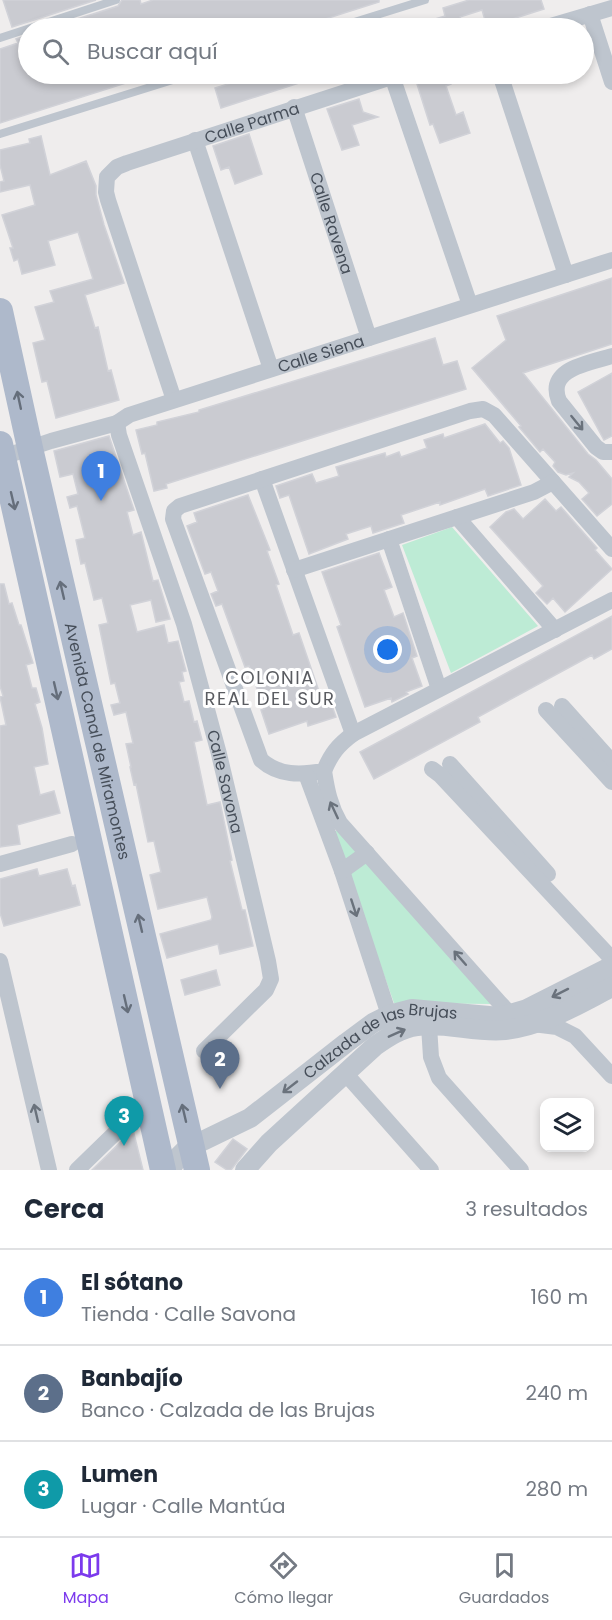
<!DOCTYPE html>
<html lang="es">
<head>
<meta charset="utf-8">
<style>
  body { margin:0; font-family:Poppins,sans-serif; background:#f2f2f3; color:#1f2937 }
  .controls { position:absolute; right:18px; bottom:18px; display:grid; overflow:hidden; border-radius:12px; box-shadow:0 3px 9px #0003 }
  .controls button { width:54px; height:54px; display:grid; place-items:center; padding:0; border:0; border-bottom:2px solid #e0e1e3; background:#fff; color:#1f2937; font:30px sans-serif }
  .you { position:absolute; left:388px; top:650px; width:21px; height:21px; margin:-15px; border:4px solid #fff; border-radius:50%; background:#1a73e8; box-shadow:0 0 0 9px #1a73e833 }
  .badge { display:grid; place-items:center; width:39px; height:39px; border-radius:50%; background:#7c3aed; color:#fff; font-size:20px; font-weight:700 }
  .pin { position:absolute; translate:-50% -50px; filter:drop-shadow(0 2px 3px #0008) }
  .pin::after { content:''; position:absolute; top:32px; width:21px; height:18px; background:inherit; clip-path:polygon(0 0,100% 0,50% 100%) }
  .list { margin:0; padding:0; list-style:none }
  h2 { display:flex; justify-content:space-between; align-items:center; height:78px; margin:0; padding:0 24px; font-size:26px }
  h2 small { font-size:20px; font-weight:400; color:#747a83 }
  .list li { display:grid; grid-template-columns:39px 1fr auto; gap:18px; align-items:center; box-sizing:border-box; height:96px; padding:0 24px; border-top:2px solid #e0e1e3 }
  .list b { display:block; font-size:22px; white-space:nowrap }
  .list p { margin:0; font-size:20px; white-space:nowrap; color:#747a83 }
  .list em { font-size:20px; font-style:normal; color:#747a83 }
  .icon { flex:none; width:33px; height:33px; fill:none; stroke:currentColor; stroke-width:2; stroke-linecap:round; stroke-linejoin:round }
  .map { position:relative; flex:none; width:612px; height:1170px; overflow:hidden }
  .search { position:absolute; background:#fff; box-shadow:0 3px 9px #0003; left:18px; right:18px; top:18px; height:66px; display:flex; align-items:center; gap:15px; box-sizing:border-box; padding:0 21px; border-radius:33px; color:#747a83; font-size:22px }
  .sheet { height:366px; background:#fff }
  nav { display:flex; justify-content:space-around; align-items:center; box-sizing:border-box; height:84px; border-top:2px solid #e0e1e3; background:#fff; font-size:16px; color:#747a83 }
  nav a { display:grid; justify-items:center; gap:3px }
  nav .on { color:#7c3aed }
  .map>svg:first-child { display:block }
</style>
</head>
<body>
<div class="map">
<svg width="612" height="1170" viewBox="0 0 612 1170">
  <rect width="100%" height="100%" fill="#efeded"/>
  <!-- green -->
  <path fill="#bdebd5" d="M452 527 538 626 451 673 402 545Z
    M333 831H342L492 1004 394 1003Z"/>
  <!-- building -->
  <path fill="#cacbd1" stroke="#d1d2d8" stroke-width="1.5" d="M3 0H96L12 27Z
    M122 0H140L141 4 153 0H379V2L297 28H49L118 6Z
    M469 0H541L544 9 487 27 482 10 460 17 463 28H413L412 26 445 16 443 8Z
    M28 35V74H148V76L0 123V49L18 43 16 39Z
    M260 74H321V76L221 108 215 88Z
    M448 74 451 84 446 86 456 115 463 112 470 133 440 143 433 124 430 125 416 81 426 77 427 80Z
    M359 99 363 112 378 117 352 125 359 145 342 150 327 109Z
    M249 134 262 174 235 184 229 167 221 170 213 146Z
    M41 136 50 175 86 161 96 186V195L104 225 124 283 85 295 95 328 98 327 108 371 111 370 119 400 56 418 47 381 42 382 33 343 45 340 35 307 54 302 50 291 93 279 78 232 48 241 55 265 22 274 18 259 14 261 10 248H13L2 215 35 205 30 185 0 192V182L4 181 0 165V150L30 143 29 139Z
    M612 278V344L523 373 588 454 596 460 612 479V504L597 516 582 499 589 493 579 482 569 477 573 473 566 475 558 472 553 466 555 462 543 449 540 452 519 427 521 426 472 368 506 340 497 316Z
    M435 338 443 365 457 361 466 389 166 484 167 488 154 491 145 453 142 454 136 430 157 425V422L199 412V410Z
    M612 373V436L604 440 578 392Z
    M485 424 500 443 503 441 509 448 521 485 488 496 485 489 440 505V502L401 515 404 523 373 533 371 526 346 534 348 539 309 554 289 495 280 498 276 486 312 474 316 483 339 476 336 467 385 453 386 457 399 452 401 457 427 448 424 440 443 434 444 438Z
    M109 436 134 510 127 512 133 535 141 532 153 581 158 580 170 619 156 622 151 600 130 605 137 632 164 625 168 643 178 641 186 671 182 672 184 681 179 682 184 702 189 701 194 722 197 721 202 740 194 742 207 805 220 802 232 860 230 861 242 910H245L253 946 220 954 218 944 167 958 160 934 211 920 212 917 207 897 158 909 150 875 161 872 154 841 148 842 136 784 134 785 130 767H131L126 744 133 743 126 712 114 715 111 705 120 703 115 683 111 684 99 625 108 623 102 598 94 600 85 563 81 564 76 540 85 538 77 506 70 508 67 497 78 494 73 474 60 477 54 451Z
    M248 495 270 550 267 551 279 584 276 585 293 635 299 633 324 706 331 703 336 717 308 726 307 721 269 734 261 710 264 709 249 666 245 667 222 604 216 606 211 594 218 591 211 572 205 574 187 526 197 522 194 513Z
    M545 499 556 511 561 507 597 548 595 550 612 569 565 612 553 598 547 604 536 593 543 586 490 527 506 512 514 509 523 519Z
    M379 553 392 587 384 590 394 617 403 613 417 656 412 658 422 686 406 692 408 694 392 702 391 698 365 707 337 627 341 625 322 572Z
    M0 584H4L9 604 12 603 19 625H21L33 663 26 665 32 688H36L40 702 35 704 42 728 48 764 34 767 40 795 54 791 60 813 17 825 20 844 0 847V726L6 725 0 697 3 696 0 686Z
    M612 616V649L594 659 592 655 478 717 480 722 374 779 360 752Z
    M37 869 39 876 67 869 72 886 75 885 80 905 4 926 0 913V879Z
    M216 970 220 985 185 995 181 980Z
    M133 1130 143 1170H92Z
    M233 1139 247 1149 231 1170H227L215 1162Z"/>
  <g fill="none" stroke-linecap="round" stroke-linejoin="round">
    <!-- service -->
    <path stroke="#bec5ce" stroke-width="8" d="M335 28 425 0
      M0 38 116 0
      M0 134 192 74"/>
    <!-- minor -->
    <g stroke="#bec5ce" stroke-width="16">
      <path d="M590 14 612 82"/>
      <path d="M544 28 612 8"/>
      <path d="M500 74 566 275"/>
      <path d="M392 76 470 305"/>
      <path id="s1" d="M294 107 369 338"/>
      <path d="M195 140 271 369"/>
      <path d="M612 356C590 363 546 368 559 401L596 447 603 452H612"/>
      <path id="s2" d="M174 400 108 200 106 192 107 177 117 167 127 163 401 74"/>
      <path id="s3" d="M117 423 119 435 184 624 219 754 268 961 271 979 266 990 204 1051"/>
      <path id="s4" d="M0 458 51 441 117 423 129 415 612 260"/>
      <path d="M262 479 353 734"/>
      <path d="M457 517 555 630"/>
      <path d="M389 539 439 689"/>
      <path d="M612 549 494 415 483 409 470 411 180 506 174 511 173 519 261 760C279 776 300 775 324 771 331 754 338 745 353 734L612 600"/>
      <path d="M294 570 534 492 553 482"/>
      <path d="M562 706 612 762"/>
      <path d="M546 710 612 782"/>
      <path d="M450 764 548 874"/>
      <path d="M432 769 440 775 612 959"/>
      <path d="M324 771C327 790 330 806 340 823L499 1002 512 1016 525 1023 557 1027 575 1036 612 1076"/>
      <path d="M306 774 342 871 389 1015"/>
      <path d="M0 864 72 844"/>
      <path d="M342 871 367 853"/>
      <path d="M0 961 49 1170"/>
      <path d="M429 1026 431 1057 439 1078 521 1170"/>
      <path d="M345 1073 431 1170"/>
      <path d="M77 1170 148 1101"/>
    </g>
    <!-- tertiary -->
    <g stroke="#bec5ce" stroke-width="20">
      <path id="s5" d="M170 1170 179 1156 186 1149 250 1118 346 1043 373 1023 389 1015 412 1009 500 1017 527 1009 612 966"/>
      <path d="M245 1170 269 1143 375 1046C388 1037 401 1028 417 1026 446 1022 476 1033 505 1030 545 1025 577 1005 612 987"/>
    </g>
    <!-- primary -->
    <g stroke="#aeb9cb" stroke-width="26">
      <path id="s6" d="M0 311 30 448 197 1170"/>
      <path d="M0 444 163 1170"/>
    </g>
  </g>
  <!-- one-way arrows -->
  <defs><path id="oneway-shaft" d="M-6 0H5M1.5-3L5.5 0L1.5 3" fill="none" stroke-width="1.6" stroke-linecap="round" stroke-linejoin="round" transform="scale(1.5)"/></defs>
  <g stroke="#656e7b">
    <use href="#oneway-shaft" transform="translate(19 400) rotate(-102)"/>
    <use href="#oneway-shaft" transform="translate(13 501) rotate(77)"/>
    <use href="#oneway-shaft" transform="translate(62 590) rotate(-103)"/>
    <use href="#oneway-shaft" transform="translate(56 691) rotate(77)"/>
    <use href="#oneway-shaft" transform="translate(140 923) rotate(-103)"/>
    <use href="#oneway-shaft" transform="translate(126 1004) rotate(77)"/>
    <use href="#oneway-shaft" transform="translate(184 1113) rotate(-103)"/>
  </g>
  <g stroke="#6a727c">
    <use href="#oneway-shaft" transform="translate(577 423) rotate(51)"/>
    <use href="#oneway-shaft" transform="translate(334 810) rotate(-115)"/>
    <use href="#oneway-shaft" transform="translate(354 908) rotate(72)"/>
    <use href="#oneway-shaft" transform="translate(460 958) rotate(-131)"/>
    <use href="#oneway-shaft" transform="translate(560 993) rotate(153)"/>
    <use href="#oneway-shaft" transform="translate(397 1033) rotate(-24)"/>
    <use href="#oneway-shaft" transform="translate(290 1087) rotate(142)"/>
    <use href="#oneway-shaft" transform="translate(36 1113) rotate(-103)"/>
  </g>
  <g text-anchor="middle" stroke-width="6" stroke-linejoin="round" paint-order="stroke">
    <!-- street labels -->
    <g font-size="16" fill="#464e59" stroke="#fff">
      <text dy="6" stroke="none"><textPath href="#s2" startOffset="390">Calle Parma</textPath></text>
      <text dy="6" stroke="none"><textPath href="#s1" startOffset="122">Calle Ravena</textPath></text>
      <text dy="6" stroke="none"><textPath href="#s4" startOffset="338">Calle Siena</textPath></text>
      <text dy="6" stroke="none"><textPath href="#s6" startOffset="441">Avenida Canal de Miramontes</textPath></text>
      <text dy="6" stroke="none"><textPath href="#s3" startOffset="375">Calle Savona</textPath></text>
      <text dy="6" stroke="none"><textPath href="#s5" startOffset="254">Calzada de las Brujas</textPath></text>
    </g>
    <!-- neighbourhood labels -->
    <g font-size="18" letter-spacing="1.5" fill="#5a5c61" stroke="#fff">
      <text x="270" y="684">COLONIA<tspan x="270" dy="21">REAL DEL SUR</tspan></text>
    </g>
  </g>
</svg>
<div class="controls">
<button><svg class="icon" aria-label="layers" viewBox="0 0 24 24"><path d="M12 4l9 5-9 5-9-5zM3 14l9 5 9-5"/></svg></button>
</div>
<div class="you"></div>
<div class="pin badge" style="left:101px;top:501px;background:#3f7fe0">1</div>
<div class="pin badge" style="left:220px;top:1089px;background:#5c6f8a">2</div>
<div class="pin badge" style="left:124px;top:1146px;background:#0f9aa8">3</div>
<div class="search"><svg class="icon" aria-label="search" viewBox="0 0 24 24"><circle cx="10" cy="10" r="6"/><path d="M15 15l6 6"/></svg>Buscar aquí</div>
</div>
<section class="sheet">
<h2>Cerca<small>3 resultados</small></h2>
<ul class="list">
<li><span class="badge" style="background:#3f7fe0">1</span><div><b>El sótano</b><p>Tienda · Calle Savona</p></div><em>160 m</em></li>
<li><span class="badge" style="background:#5c6f8a">2</span><div><b>Banbajío</b><p>Banco · Calzada de las Brujas</p></div><em>240 m</em></li>
<li><span class="badge" style="background:#0f9aa8">3</span><div><b>Lumen</b><p>Lugar · Calle Mantúa</p></div><em>280 m</em></li>
</ul>
</section>
<nav>
<a class="on"><svg class="icon" aria-label="map" viewBox="0 0 24 24"><path d="M3 6l6-2 6 2 6-2v14l-6 2-6-2-6 2zM9 4v14M15 6v14"/></svg>Mapa</a>
<a><svg class="icon" aria-label="directions" viewBox="0 0 24 24"><path d="M12 3l9 9-9 9-9-9zM9 14v-3h6M13 9l2 2-2 2"/></svg>Cómo llegar</a>
<a><svg class="icon" aria-label="saved" viewBox="0 0 24 24"><path d="M7 4h10v16l-5-4-5 4z"/></svg>Guardados</a>
</nav>
</body>
</html>
